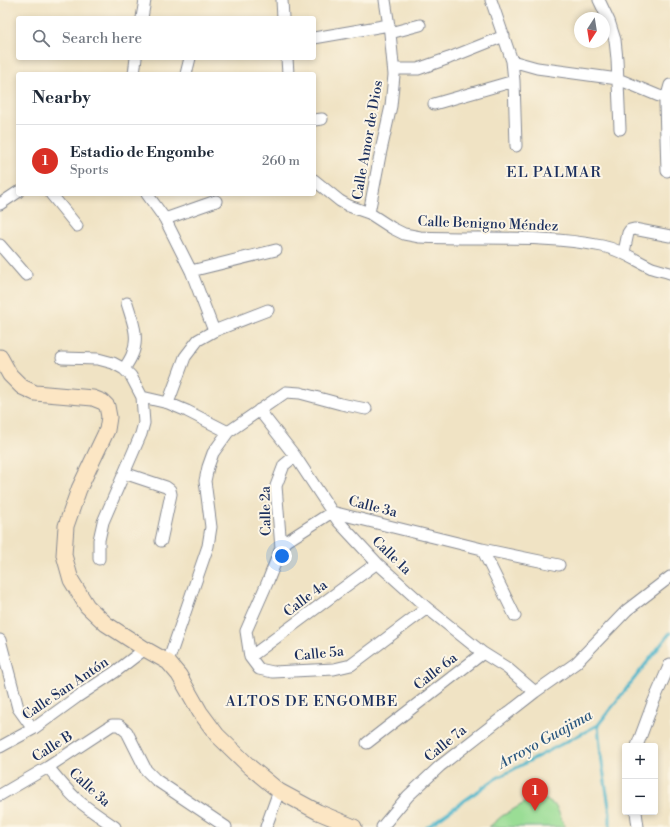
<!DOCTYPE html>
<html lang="en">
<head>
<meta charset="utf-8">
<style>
  body { margin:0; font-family:"Libre Bodoni",serif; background:#f2f2f3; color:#1f2937 }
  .controls { position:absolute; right:12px; bottom:12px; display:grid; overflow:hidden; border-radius:4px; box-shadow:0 2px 6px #0003 }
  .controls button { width:36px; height:36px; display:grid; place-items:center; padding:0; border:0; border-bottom:1px solid #e0e1e3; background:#fff; color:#1f2937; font:20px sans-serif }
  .compass { position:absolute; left:574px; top:12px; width:36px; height:36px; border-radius:50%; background:#fff; box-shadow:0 2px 6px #0003; rotate:192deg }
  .you { position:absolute; left:282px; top:556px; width:14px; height:14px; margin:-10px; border:3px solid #fff; border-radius:50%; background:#1a73e8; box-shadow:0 0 0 6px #1a73e833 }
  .badge { display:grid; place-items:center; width:26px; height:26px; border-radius:50%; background:#d93025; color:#fff; font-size:13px; font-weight:700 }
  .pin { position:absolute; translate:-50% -33px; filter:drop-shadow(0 1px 2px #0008) }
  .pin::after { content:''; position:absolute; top:21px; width:14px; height:12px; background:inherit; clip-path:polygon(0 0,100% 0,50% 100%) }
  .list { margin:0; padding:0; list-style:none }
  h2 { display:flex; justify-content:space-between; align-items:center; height:52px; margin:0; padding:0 16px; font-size:17px }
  h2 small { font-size:13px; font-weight:400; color:#747a83 }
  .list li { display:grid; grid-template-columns:26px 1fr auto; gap:12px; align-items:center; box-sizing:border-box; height:72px; padding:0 16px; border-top:1px solid #e0e1e3 }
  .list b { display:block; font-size:15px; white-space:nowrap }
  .list p { margin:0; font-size:13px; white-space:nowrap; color:#747a83 }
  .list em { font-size:13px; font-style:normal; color:#747a83 }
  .icon { flex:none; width:22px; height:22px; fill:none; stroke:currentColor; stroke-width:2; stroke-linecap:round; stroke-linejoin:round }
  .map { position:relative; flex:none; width:670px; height:827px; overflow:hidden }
  .search { position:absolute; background:#fff; box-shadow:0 2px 6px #0003; left:16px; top:16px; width:300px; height:44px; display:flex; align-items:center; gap:10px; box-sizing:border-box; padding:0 14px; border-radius:4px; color:#747a83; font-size:15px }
  .panel { position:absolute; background:#fff; box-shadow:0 2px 6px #0003; left:16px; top:72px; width:300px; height:124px; border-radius:4px }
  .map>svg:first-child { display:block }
</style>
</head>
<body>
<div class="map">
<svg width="670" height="827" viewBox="0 0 670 827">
  <rect width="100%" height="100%" fill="#fcf5e5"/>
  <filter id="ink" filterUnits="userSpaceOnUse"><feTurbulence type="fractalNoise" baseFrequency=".025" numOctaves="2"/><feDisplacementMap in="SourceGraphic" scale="8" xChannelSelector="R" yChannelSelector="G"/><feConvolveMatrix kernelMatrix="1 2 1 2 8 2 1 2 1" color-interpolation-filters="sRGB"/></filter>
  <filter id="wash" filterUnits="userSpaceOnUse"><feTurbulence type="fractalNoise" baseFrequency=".012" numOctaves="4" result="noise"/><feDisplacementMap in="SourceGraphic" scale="16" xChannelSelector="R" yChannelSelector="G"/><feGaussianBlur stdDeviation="0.9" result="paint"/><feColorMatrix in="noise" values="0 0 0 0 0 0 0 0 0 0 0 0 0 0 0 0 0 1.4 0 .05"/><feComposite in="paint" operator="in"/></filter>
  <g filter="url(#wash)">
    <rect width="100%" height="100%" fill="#f0e3c4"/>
    <!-- grass -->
    <path fill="#9add95" stroke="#5a867a" d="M538 795 556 806 565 827H489L502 816Z"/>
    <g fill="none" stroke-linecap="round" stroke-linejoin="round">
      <!-- stream -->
      <path stroke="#4cb5cb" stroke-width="3" d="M598 725 601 756 610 813V827
        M427 827 495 779 598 725 670 633"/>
    </g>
  </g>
  <g filter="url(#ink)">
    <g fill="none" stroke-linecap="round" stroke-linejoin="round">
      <!-- street casing -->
      <g stroke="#868991" stroke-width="13">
        <path id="street" d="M282 0 283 18
          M491 0 512 61 514 81 516 146
          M599 0 609 21 615 40 617 59 620 129
          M142 18 145 0
          M390 33 420 25
          M314 38 389 25
          M287 58 288 74
          M512 61 537 68 574 73 618 79 659 96 666 98
          M394 69H418L449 58 504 36
          M134 74 136 58
          M186 74 190 58
          M434 104 514 81
          M314 120 322 119
          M667 171 665 103 670 85
          M314 180 340 201 349 206 369 213 392 228 404 234 420 237C480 240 542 234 602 246 622 250 635 260 652 268 658 270 664 271 670 273
          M51 194 77 226
          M147 194 165 219 191 271 214 331
          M0 204 18 192
          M369 213 380 155 391 106 394 75 390 33 385 0
          M165 219 216 201
          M0 245 26 275
          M624 252 628 233 630 230 634 229 670 236
          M191 271 276 250
          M62 358 98 359 113 363 124 369 131 376 142 397 144 423 141 434 103 522 99 540V559
          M124 369C127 364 130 360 132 355 140 337 132 320 127 303
          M142 397 168 403 187 411 228 432
          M168 403 185 357 198 340 214 331 268 310
          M259 410 295 456 338 521 377 563 427 608 483 653 507 668 535 692
          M124 473 166 487 170 490 171 494 161 541
          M281 548 276 486 284 465 295 456
          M482 549 515 616
          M427 608 351 665 334 669 273 672 259 669 250 657 246 631 268 581 281 548 287 541 332 512 482 549 559 565
          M0 640 18 708 33 729
          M250 657 377 563
          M168 662 208 546 211 527 205 481 208 467 213 453 228 432 286 392 300 393 341 404 366 409
          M367 743 483 653
          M637 746 653 703 670 664
          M0 747 33 729 77 697 115 672 145 649
          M48 767C58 779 68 792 80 802 91 811 103 819 115 827
          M0 795 48 767 112 725H119L127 732 146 770 156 780 226 827
          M636 812 638 827
          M266 827 279 791
          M382 827 408 796 440 766 535 692 576 663 627 610 670 577"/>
      </g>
      <!-- secondary casing -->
      <g stroke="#868991" stroke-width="17">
        <path id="secondary" d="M0 357 10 375 22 387 35 393 93 398 103 402 107 406 109 417 107 430 79 489 66 526 64 555 71 580 87 606 106 624 145 649 168 662 179 675 200 712 217 735 250 767 279 791 318 812 354 827"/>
      </g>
      <!-- street -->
      <use href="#street" stroke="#fff" stroke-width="11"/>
      <!-- secondary -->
      <use href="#secondary" stroke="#fce6c4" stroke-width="15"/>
    </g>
  </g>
  <g text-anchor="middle" stroke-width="4" stroke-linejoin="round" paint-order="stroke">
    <!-- street labels -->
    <g font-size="14" fill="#1b2f5e" stroke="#fcf5e5">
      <text transform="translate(367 140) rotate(-80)" y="5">Calle Amor de Dios</text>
      <text transform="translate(488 223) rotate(2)" y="5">Calle Benigno Méndez</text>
      <text transform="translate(373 506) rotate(14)" y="5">Calle 3a</text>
      <text transform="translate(265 511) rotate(-91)" y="5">Calle 2a</text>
      <text transform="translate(392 555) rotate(44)" y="5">Calle 1a</text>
      <text transform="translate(305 598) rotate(-37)" y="5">Calle 4a</text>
      <text transform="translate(319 653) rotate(-6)" y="5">Calle 5a</text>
      <text transform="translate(435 671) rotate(-38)" y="5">Calle 6a</text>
      <text transform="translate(65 688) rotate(-34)" y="5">Calle San Antón</text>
      <text transform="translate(445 743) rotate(-39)" y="5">Calle 7a</text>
      <text transform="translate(52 746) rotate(-32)" y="5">Calle B</text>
      <text transform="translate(90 787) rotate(42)" y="5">Calle 3a</text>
    </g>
    <!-- neighbourhood labels -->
    <g font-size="15" letter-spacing="1" fill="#1b2f5e" stroke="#fcf5e5">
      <text x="554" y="177">EL PALMAR</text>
      <text x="312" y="706">ALTOS DE ENGOMBE</text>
    </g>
    <!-- water labels -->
    <g font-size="15" font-style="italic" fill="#2a577f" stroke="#fcf5e5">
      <text transform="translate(545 739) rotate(-29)" y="5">Arroyo Guajima</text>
    </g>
  </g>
</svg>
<div class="controls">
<button>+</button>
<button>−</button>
</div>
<svg class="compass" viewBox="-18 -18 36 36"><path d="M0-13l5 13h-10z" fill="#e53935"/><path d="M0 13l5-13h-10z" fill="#747a83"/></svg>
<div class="you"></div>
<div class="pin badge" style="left:535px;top:811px">1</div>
<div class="search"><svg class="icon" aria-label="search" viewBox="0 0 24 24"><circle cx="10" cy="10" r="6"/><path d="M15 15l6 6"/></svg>Search here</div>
<section class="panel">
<h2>Nearby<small></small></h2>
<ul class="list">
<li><span class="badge">1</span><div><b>Estadio de Engombe</b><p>Sports</p></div><em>260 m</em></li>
</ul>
</section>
</div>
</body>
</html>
